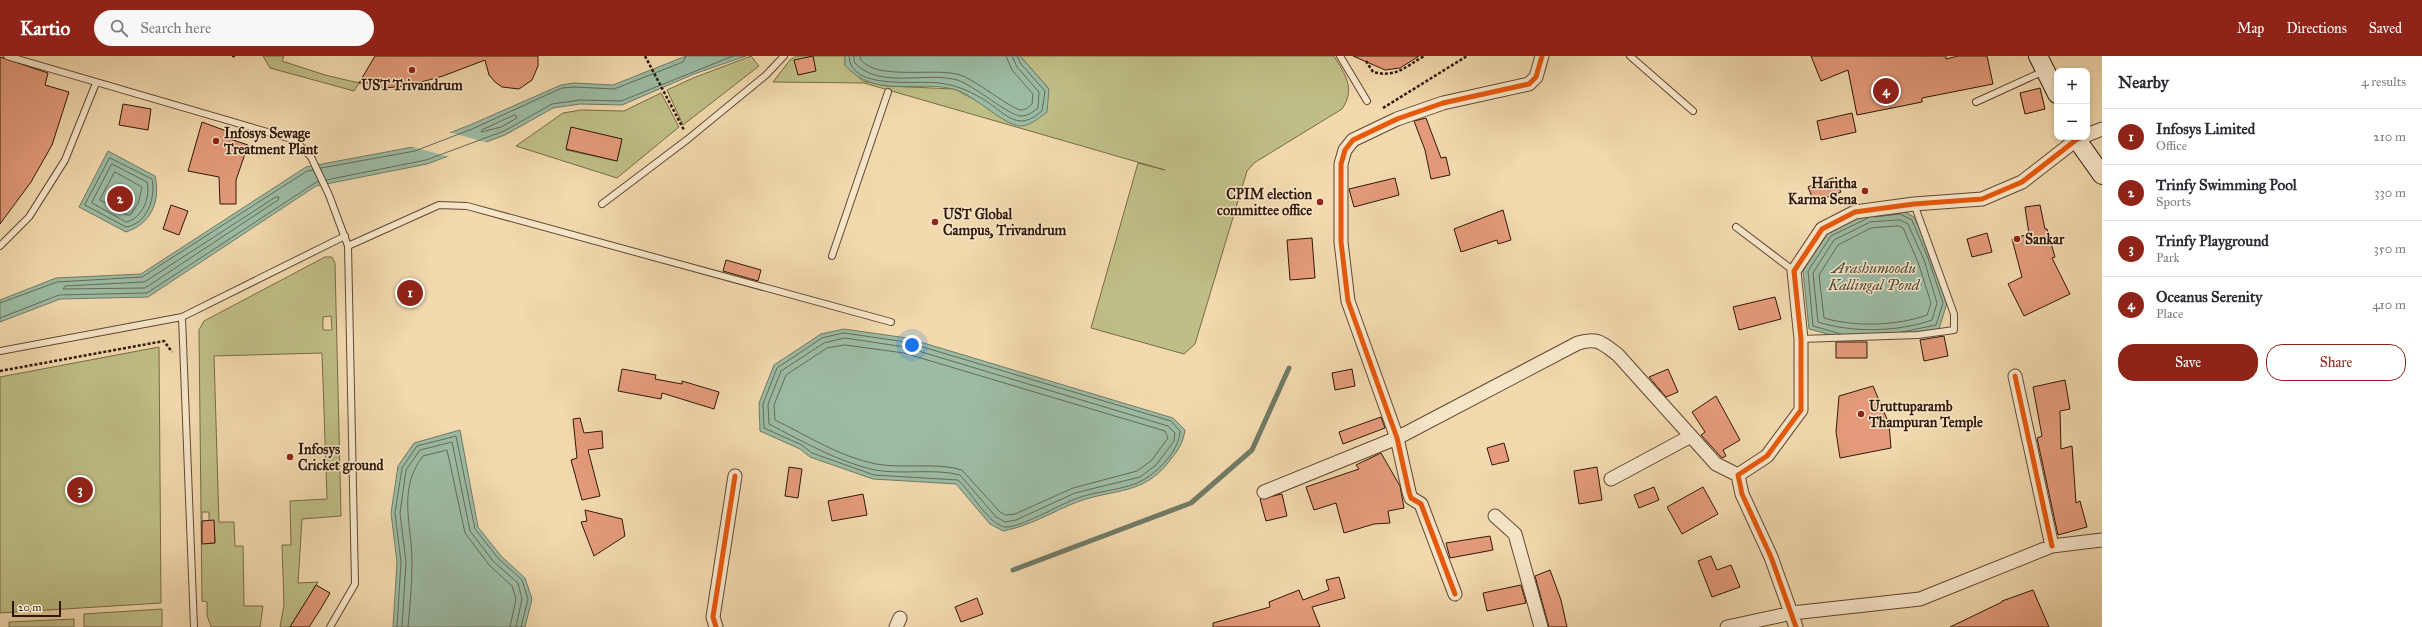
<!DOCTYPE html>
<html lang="en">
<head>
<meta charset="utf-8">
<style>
  body { margin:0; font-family:"IM FELL Great Primer",serif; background:#f7f7f7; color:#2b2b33 }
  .controls { position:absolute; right:12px; top:12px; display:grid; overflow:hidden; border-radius:8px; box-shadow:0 2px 6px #0003 }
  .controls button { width:36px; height:36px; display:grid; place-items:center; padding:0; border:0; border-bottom:1px solid #e1e1e2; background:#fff; color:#2b2b33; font:20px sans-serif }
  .scale { position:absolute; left:12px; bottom:10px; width:49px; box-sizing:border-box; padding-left:4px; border:2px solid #301807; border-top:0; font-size:11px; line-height:14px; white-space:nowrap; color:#301807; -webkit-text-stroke:3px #f7e6ca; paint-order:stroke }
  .you { position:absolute; left:912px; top:289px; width:14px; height:14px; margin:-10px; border:3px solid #fff; border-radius:50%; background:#1a73e8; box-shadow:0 0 0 6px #1a73e833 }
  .badge { display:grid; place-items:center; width:26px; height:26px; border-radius:50%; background:#8f2418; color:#fff; font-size:13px; font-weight:700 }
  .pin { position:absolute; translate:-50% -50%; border:2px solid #fff; box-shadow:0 1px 4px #0006 }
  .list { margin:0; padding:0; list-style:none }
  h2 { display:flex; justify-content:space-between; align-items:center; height:52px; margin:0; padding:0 16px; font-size:17px }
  h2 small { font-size:13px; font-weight:400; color:#7c7c81 }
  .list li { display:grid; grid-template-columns:26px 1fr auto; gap:12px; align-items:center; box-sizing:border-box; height:56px; padding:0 16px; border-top:1px solid #e1e1e2 }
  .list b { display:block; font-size:15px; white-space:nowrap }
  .list p { margin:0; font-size:13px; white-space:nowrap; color:#7c7c81 }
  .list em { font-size:13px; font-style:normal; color:#7c7c81 }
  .actions { display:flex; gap:8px; padding:12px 16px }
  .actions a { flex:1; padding:9px 0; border:1px solid #8f2418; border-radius:16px; text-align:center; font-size:14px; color:#8f2418 }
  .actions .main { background:#8f2418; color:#fff }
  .icon { flex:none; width:22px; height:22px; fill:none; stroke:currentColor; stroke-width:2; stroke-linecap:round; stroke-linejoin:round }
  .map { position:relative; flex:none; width:2102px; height:571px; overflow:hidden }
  header { display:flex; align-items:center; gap:24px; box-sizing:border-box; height:56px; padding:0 20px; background:#8f2418; color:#fff }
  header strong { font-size:19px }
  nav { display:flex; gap:22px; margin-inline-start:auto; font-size:14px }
  .search { width:280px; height:36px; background:#f7f7f7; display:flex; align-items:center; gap:10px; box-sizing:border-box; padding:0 14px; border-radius:22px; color:#7c7c81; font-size:15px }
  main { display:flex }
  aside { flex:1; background:#fff }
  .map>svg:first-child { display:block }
</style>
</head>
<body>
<header>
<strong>Kartio</strong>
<div class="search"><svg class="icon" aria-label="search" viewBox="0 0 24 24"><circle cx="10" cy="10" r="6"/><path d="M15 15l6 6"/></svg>Search here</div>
<nav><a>Map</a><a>Directions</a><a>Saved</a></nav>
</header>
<main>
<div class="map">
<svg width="2102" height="571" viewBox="0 0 2102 571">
  <rect width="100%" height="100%" fill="#f2d9ae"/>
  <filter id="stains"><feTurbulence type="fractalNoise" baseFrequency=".005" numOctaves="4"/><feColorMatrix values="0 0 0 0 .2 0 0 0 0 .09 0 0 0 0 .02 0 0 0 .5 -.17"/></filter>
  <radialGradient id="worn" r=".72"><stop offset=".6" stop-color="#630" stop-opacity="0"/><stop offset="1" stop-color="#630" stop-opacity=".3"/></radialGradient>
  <!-- green -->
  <path fill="#bfbe86" stroke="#786b46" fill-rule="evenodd" d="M263 0H284L282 5 325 19 359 27 354 35 270 12Z
    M751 0 759 10 683 69 667 34 693 22Z
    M796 0H845V9L863 25 886 30 955 33 986 50 1006 64 1049 33 1020 0H1334C1345 18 1356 33 1342 53L1254 107 1247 115 1195 288 1184 298 1091 272 1138 107 1165 114 864 27 773 26 790 4Z
    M661 37 679 71 617 122 516 90 563 57 581 54 624 55ZM571 72 622 83 617 105 566 94Z
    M325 201H332L335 207 341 460 302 463 298 527 318 526 290 571H280L284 549 282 489H291L290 445 327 443 322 297 214 300 219 466H234L235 490H243L244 550H263L260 571H211L207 559V546L202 545 199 274 204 265ZM331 260 332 274H323V261ZM202 456H209V465H214L215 487H202Z
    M159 291 161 547 0 557V321Z
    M162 553V571H84V558Z
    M74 563V571H9V566Z"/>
  <!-- water -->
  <path fill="#9cbba4" stroke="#717a65" d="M686 0H746L694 18 622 49 580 48 553 52 505 79 427 108 316 130 148 241 60 243 0 266V244L56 222 141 218 306 111 413 91 470 69 561 29 574 27 613 29Z
    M845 0H1020L1049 33 1047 56C1039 62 1030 70 1020 70 1001 68 974 38 953 33 916 24 874 43 845 9Z
    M108 95 155 120C161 145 151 168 126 176L79 151Z
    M1901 154 1914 161 1932 200 1947 247 1939 273 1895 281 1843 282 1809 273 1803 215 1828 177 1867 158Z
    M844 273 907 282 1173 362 1185 374C1183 387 1179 393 1171 403 1144 440 1115 432 1077 446 1052 456 1030 470 1003 475L990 468 956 428 873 423 810 401 800 393 760 375 759 347 774 309 821 278Z
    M460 374 478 471 501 500 525 522 532 543 525 571H393L397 506 391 457 398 410 414 387Z"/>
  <!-- pier -->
  <path fill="#f2d9ae" d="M448 76 489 87 450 101 409 90Z"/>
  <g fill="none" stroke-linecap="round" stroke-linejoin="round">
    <!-- shore -->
    <path stroke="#666a56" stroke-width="1" d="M849 0C849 35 917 24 939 27 958 29 974 37 989 47 998 53 1010 65 1021 65 1029 65 1036 60 1042 55L1045 35 1021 8 1017 0
      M854 0V6C878 34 926 15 957 24 974 29 1009 60 1021 60 1028 60 1033 56 1038 52L1039 36 1017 11 1012 0
      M860 0 861 4C878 25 935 11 960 19 974 23 1013 54 1021 54 1026 54 1029 51 1032 48L1033 38 1012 14 1006 0
      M515 59 517 62 501 71 481 76 482 74Z
      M110 102 152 123C156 142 147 168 126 171L85 149Z
      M112 108 147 126C151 141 142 163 126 166L92 147Z
      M321 112 415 95 472 73 562 32 574 31 614 33 683 6 686 0
      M115 116 142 131 138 148 130 159H127L100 144Z
      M326 124 426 104 504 75 552 48 580 44 621 45 733 0
      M276 141H279L278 144 145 232 63 233 65 230 144 226Z
      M1875 161 1900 158 1912 164 1928 202 1943 247 1936 269 1902 276
      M1900 164 1908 168 1924 204 1937 247 1932 264C1898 276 1852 277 1818 266L1813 217 1834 184 1870 166Z
      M1899 170 1903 172 1918 206 1931 247 1927 259C1897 270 1854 271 1824 262L1819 219 1838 189 1871 172Z
      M0 247 57 226 142 221 307 115 313 114
      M0 262 59 239 147 237 318 125
      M844 277 906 286 1171 365 1180 375C1179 395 1159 415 1143 424 1127 434 1094 435 1075 443 1059 449 1020 472 1005 471 989 469 970 434 958 424L874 419 812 397 802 389 764 372 763 348 777 312 822 282Z
      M1841 278 1813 270 1808 215 1831 180 1868 162
      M845 282 905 291 1168 370 1175 377 1174 385 1156 409 1140 421 1075 437 1016 464 1005 466 996 461 960 419C933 412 902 419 875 414 838 406 802 385 769 368L768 348 781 315 824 287Z
      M845 289 904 297 1165 375 1168 382 1151 405 1137 415 1073 432 1015 458 1006 459 1000 456 962 414C937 406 903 413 876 408 840 401 808 380 775 364L774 349 786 319 827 292Z
      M397 571 401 506 395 457 402 412 417 390 456 380 475 473 498 502 522 524 528 543 521 571
      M402 571 406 506 400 457 406 414 420 394 452 386 470 475 494 506 518 527 522 543 516 571
      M408 571C410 550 412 528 412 506 412 468 397 434 423 400L447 394 465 477 490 510 512 530 516 543 510 571"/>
    <!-- stream -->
    <path stroke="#717a65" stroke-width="5" d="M1013 514 1191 447 1252 394 1289 312"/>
  </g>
  <!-- building -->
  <path fill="#e59b7b" stroke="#301807" d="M375 0H538V10L532 24 519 33 502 31 495 26 489 19 485 4 443 20 407 30 384 32H375L376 27H359Z
    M813 0 816 15 798 19 794 4Z
    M1353 0H1419L1400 12 1385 14Z
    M1811 0H1946V3L1958 0H1987L1993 28 1922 42V46L1857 59 1848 14 1821 25Z
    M0 1 48 17 45 29 69 36 52 89 31 126 0 168Z
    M2040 32 2045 53 2025 58 2020 37Z
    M123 48 151 53 148 74 119 69Z
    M1852 57 1856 76 1821 84 1817 65Z
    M1426 62 1441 102 1446 101 1450 119 1431 123 1425 94 1414 65Z
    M202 66 229 76 227 82 248 89 236 124V148H220L219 121 188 115Z
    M571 71 622 83 617 105 566 93Z
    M1835 121 1841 136 1814 146 1808 131Z
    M1395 122 1399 139 1354 151 1349 133Z
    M171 149 188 155 179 179 163 173Z
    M2040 149 2045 173H2047L2055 201 2052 202 2070 238 2024 260 2008 228 2022 221 2012 183 2029 178 2025 151Z
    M1503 154 1511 184 1498 188 1497 184 1461 196 1454 173Z
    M1987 177 1992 196 1972 201 1967 183Z
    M1312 182 1315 222 1290 224 1287 184Z
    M726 204 761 214 758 225 723 215Z
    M1775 241 1781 263 1739 274 1733 251Z
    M1944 280 1948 300 1924 305 1920 284Z
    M1836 286H1867V302H1836Z
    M622 313 656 319 655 323 682 328V325L719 336 714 353 662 337 661 343 618 335Z
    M1352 313 1355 330 1335 334 1332 317Z
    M1668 313 1678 336 1666 341 1649 321Z
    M2065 324 2070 353 2060 355 2061 393 2072 390 2076 447 2080 445 2087 471 2058 479 2037 382 2042 380 2033 331Z
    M1873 330 1889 368 1891 392 1840 402 1836 376 1839 340Z
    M1716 340 1740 384 1723 394 1726 400 1722 402 1701 379 1705 376 1692 356Z
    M1381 361 1385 372 1343 388 1339 376Z
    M580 362 584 377 602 375 603 392 588 394 600 440 582 444 571 404 577 402 573 363Z
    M1504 387 1509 405 1492 409 1487 392Z
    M1381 397 1400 430 1404 452 1388 455 1390 467 1374 468 1344 477 1336 447 1314 454 1306 431 1359 413 1356 409Z
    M789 411 802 413 798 442 785 440Z
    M1597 411 1602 444 1579 448 1574 415Z
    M1654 431 1659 444 1639 452 1634 439Z
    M1703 431 1718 458 1682 478 1667 451Z
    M863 438 867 459 832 465 828 445Z
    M1282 438 1287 460 1266 465 1260 443Z
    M585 454 622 463 625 480 594 500 581 466 587 465Z
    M214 464 215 487 202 488V465Z
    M1490 480 1493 494 1450 502 1446 487Z
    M1711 500 1717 514 1731 509 1740 531 1712 541 1698 505Z
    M1550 514 1561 544 1567 571H1549L1535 520Z
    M1339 521 1345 542 1312 551 1320 571H1213V567L1270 551 1269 546 1299 534 1303 544 1329 534 1326 524Z
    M316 529 330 537 320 554 309 571H290Z
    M1521 529 1526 547 1487 555 1483 537Z
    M2033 534 2049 571H1950L2002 546V545Z
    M977 542 983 558 961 566 955 551Z"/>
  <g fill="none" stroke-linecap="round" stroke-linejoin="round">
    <!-- service casing -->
    <g stroke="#604831" stroke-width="8">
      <path id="service" d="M7 0 295 84 311 101 329 139 348 190 355 528 330 571
        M1340 0 1367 45
        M1630 0 1693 55
        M1976 46 2044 15
        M602 148 688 83 766 19 784 0
        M1736 171 1794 215
        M0 190 29 161 65 104 96 27
        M348 190 439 149 467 150 891 266
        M832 200 888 36
        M1801 283 1918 279 1954 274V258L1914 148
        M0 295 182 261
        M194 571 182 261 345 180"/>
    </g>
    <!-- minor casing -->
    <g stroke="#604831" stroke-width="15">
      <path id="minor" d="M2087 79 2102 73
        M2015 320 2052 490
        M1611 423 1691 380
        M1264 436 1397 382 1578 287C1598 281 1602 287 1618 299L1716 408 1738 419
        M1495 460 1515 478 1541 571
        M1455 538 1421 448 1411 442 1409 436 1397 382 1348 245 1341 186V108L1345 94 1353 84 1397 63 1443 47 1529 28 1536 21 1542 0
        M716 571 713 561 735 420
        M896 571 900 562
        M1727 571 1792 557 1920 543 2052 490 2102 484
        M1796 571 1771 501 1742 438 1738 419 1767 400 1801 354V283L1794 215 1822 173 1855 156 1914 148 1982 143 2022 126 2076 84 2082 81"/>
    </g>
    <!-- secondary casing -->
    <g stroke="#301807" stroke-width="20">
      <path id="secondary" d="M2038 0 2057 38
        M2075 81 2102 119"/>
    </g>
    <!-- path -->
    <path stroke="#301807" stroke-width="2.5" stroke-dasharray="3 2" stroke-linecap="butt" d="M232 0H235
      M645 0 684 74
      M1366 5 1373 16C1396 22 1405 11 1424 0
      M1383 52 1467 0
      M0 315 164 285 172 296"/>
    <!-- service -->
    <use href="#service" stroke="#f7e6ca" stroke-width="6"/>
    <!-- minor -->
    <use href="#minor" stroke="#f7e6ca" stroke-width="13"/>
    <!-- secondary -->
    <use href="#secondary" stroke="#f7e6ca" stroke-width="18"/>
    <!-- cycleway casing -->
    <g stroke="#f7e6ca" stroke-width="8">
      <path id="cycleway" d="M2015 320 2052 490
        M1455 538 1421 448 1411 442 1409 436 1397 382 1348 245 1341 186V108L1345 94 1353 84 1397 63 1443 47 1529 28 1536 21 1542 0
        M716 571 713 561 735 420
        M1796 571 1771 501 1742 438 1738 419 1767 400 1801 354V283L1794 215 1822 173 1855 156 1914 148 1982 143 2022 126 2076 84 2082 81"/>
    </g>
    <!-- cycleway -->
    <use href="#cycleway" stroke="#e8590c" stroke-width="5"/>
  </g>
  <!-- markers -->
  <g fill="#8f2418" stroke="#f7e6ca" stroke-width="1.5">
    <circle cx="412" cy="14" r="4"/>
    <circle cx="216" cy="85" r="4"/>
    <circle cx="1865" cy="135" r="4"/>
    <circle cx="1320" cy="146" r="4"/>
    <circle cx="935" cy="166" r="4"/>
    <circle cx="2017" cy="183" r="4"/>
    <circle cx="1861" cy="358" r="4"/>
    <circle cx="290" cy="401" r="4"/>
  </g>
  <g text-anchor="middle" stroke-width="3" stroke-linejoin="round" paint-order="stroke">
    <!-- poi labels -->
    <g font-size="14" font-weight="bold" fill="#301807" stroke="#f7e6ca" text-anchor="start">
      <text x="412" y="34" text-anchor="middle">UST Trivandrum</text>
      <text x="224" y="82">Infosys Sewage<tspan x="224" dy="16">Treatment Plant</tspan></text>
      <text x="1857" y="132" text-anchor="end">Haritha<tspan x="1857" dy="16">Karma Sena</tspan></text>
      <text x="1312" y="143" text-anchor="end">CPIM election<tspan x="1312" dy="16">committee office</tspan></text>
      <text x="943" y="163">UST Global<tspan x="943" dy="16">Campus, Trivandrum</tspan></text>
      <text x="2025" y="188">Sankar</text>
      <text x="1869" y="355">Uruttuparamb<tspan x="1869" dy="16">Thampuran Temple</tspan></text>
      <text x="298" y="398">Infosys<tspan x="298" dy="16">Cricket ground</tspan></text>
    </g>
    <!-- water labels -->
    <g font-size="15" font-style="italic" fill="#504936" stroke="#f7e6ca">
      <text x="1874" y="217">Arashumoodu<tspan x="1874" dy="17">Kallingal Pond</tspan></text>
    </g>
  </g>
  <rect width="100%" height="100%" filter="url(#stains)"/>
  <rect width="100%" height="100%" fill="url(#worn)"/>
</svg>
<div class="controls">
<button>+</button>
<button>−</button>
</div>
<div class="scale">20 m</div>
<div class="you"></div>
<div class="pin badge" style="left:410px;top:237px">1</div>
<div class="pin badge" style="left:120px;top:143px">2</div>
<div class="pin badge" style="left:80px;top:434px">3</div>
<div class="pin badge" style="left:1886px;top:35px">4</div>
</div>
<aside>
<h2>Nearby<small>4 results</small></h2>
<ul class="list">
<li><span class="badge">1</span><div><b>Infosys Limited</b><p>Office</p></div><em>210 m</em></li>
<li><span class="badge">2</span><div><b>Trinfy Swimming Pool</b><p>Sports</p></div><em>330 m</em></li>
<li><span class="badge">3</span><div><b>Trinfy Playground</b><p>Park</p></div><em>350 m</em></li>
<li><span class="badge">4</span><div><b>Oceanus Serenity</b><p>Place</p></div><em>410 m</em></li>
</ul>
<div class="actions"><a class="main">Save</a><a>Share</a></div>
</aside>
</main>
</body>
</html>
